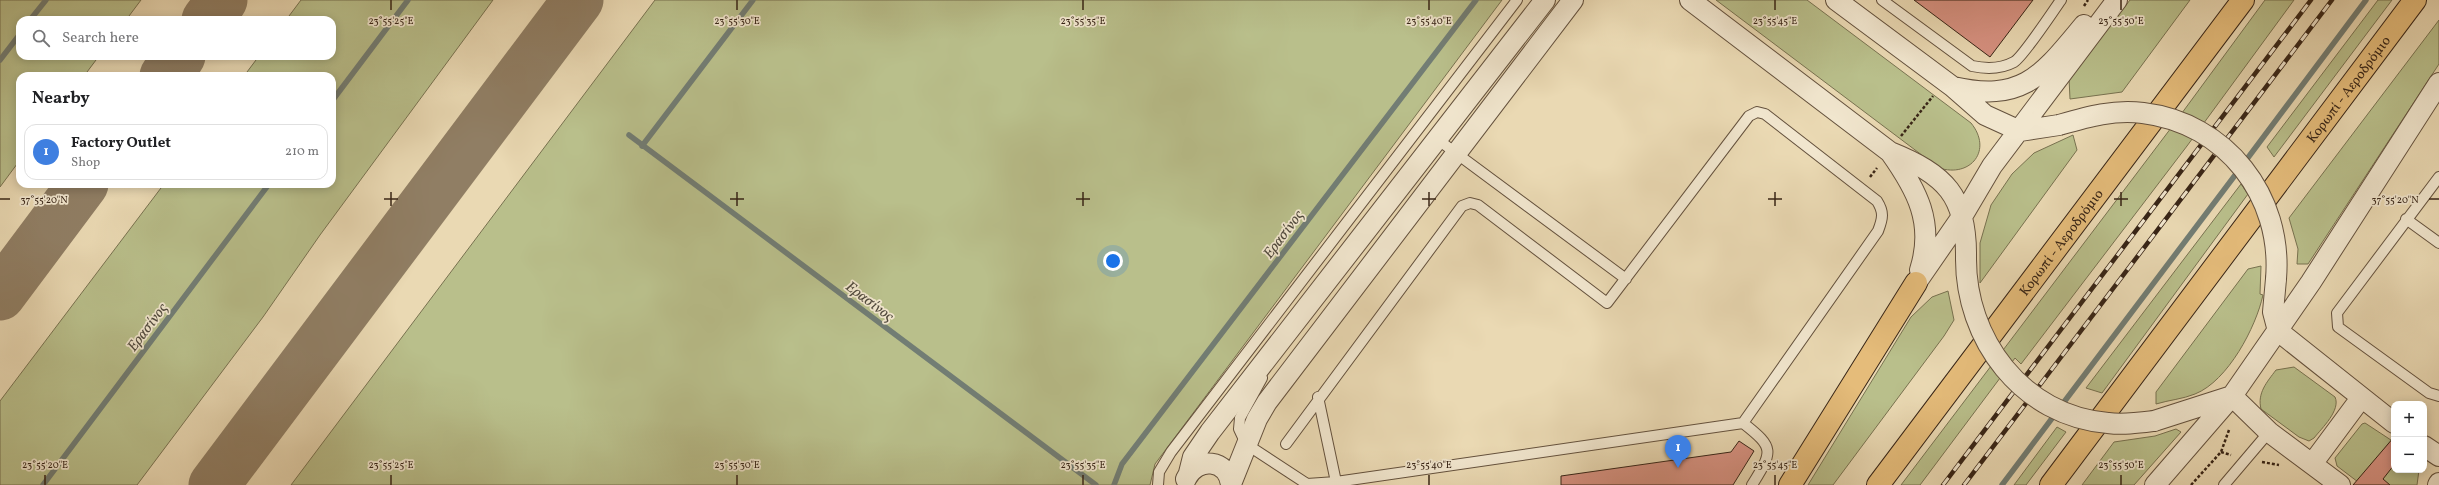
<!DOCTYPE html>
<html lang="en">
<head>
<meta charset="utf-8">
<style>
  body { margin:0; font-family:Vollkorn,serif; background:#f6f6f6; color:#202124 }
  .controls { position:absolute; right:12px; bottom:12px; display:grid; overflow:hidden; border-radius:8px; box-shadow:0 2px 10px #0003 }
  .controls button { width:36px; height:36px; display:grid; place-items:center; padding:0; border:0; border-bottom:1px solid #e0e0e0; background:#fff; color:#202124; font:20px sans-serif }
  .you { position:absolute; left:1113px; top:261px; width:14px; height:14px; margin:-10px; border:3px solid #fff; border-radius:50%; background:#1a73e8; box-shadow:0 0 0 6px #1a73e833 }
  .badge { display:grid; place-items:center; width:26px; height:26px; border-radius:50%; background:#7c3aed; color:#fff; font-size:13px; font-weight:700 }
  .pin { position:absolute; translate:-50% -33px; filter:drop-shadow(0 1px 2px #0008) }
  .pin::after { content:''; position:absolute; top:21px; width:14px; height:12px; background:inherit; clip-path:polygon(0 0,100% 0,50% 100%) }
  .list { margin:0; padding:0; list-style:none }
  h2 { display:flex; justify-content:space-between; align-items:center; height:52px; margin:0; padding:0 16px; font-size:17px }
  h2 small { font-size:13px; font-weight:400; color:#757577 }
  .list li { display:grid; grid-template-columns:26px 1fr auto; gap:12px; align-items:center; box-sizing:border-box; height:56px; margin:0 8px 8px; padding:0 8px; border:1px solid #e0e0e0; border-radius:12px }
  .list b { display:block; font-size:15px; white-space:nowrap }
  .list p { margin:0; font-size:13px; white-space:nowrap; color:#757577 }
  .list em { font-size:13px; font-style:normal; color:#757577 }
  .icon { flex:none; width:22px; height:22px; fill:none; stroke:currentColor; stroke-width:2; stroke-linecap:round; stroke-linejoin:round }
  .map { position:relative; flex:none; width:2439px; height:485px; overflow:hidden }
  .search { position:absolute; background:#fff; box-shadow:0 2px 10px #0003; left:16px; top:16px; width:320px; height:44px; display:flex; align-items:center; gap:10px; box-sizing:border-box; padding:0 14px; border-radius:12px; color:#757577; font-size:15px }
  .panel { position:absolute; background:#fff; box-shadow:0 2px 10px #0003; left:16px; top:72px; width:320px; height:116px; border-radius:12px }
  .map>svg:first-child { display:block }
</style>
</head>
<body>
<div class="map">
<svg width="2439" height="485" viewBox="0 0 2439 485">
  <rect width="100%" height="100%" fill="#ead9b3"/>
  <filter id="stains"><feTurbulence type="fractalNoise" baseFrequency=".005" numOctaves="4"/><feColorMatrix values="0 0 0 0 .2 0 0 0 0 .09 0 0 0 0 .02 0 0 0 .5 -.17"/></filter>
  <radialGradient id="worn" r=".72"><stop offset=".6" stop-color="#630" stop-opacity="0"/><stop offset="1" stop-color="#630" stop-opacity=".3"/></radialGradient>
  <!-- green -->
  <path fill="#b9bf8b" stroke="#787250" d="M0 0H141L126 20H20V56H99L84 76H20V160L0 187Z
    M301 0H493L320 235 263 317 137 485H0V401L164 184H332V76H244L259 56H332V20H286Z
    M655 0H1502L1155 464 1150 485H291Z
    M1716 0H1807L1971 123C1993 150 1971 178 1939 168Z
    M2130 0H2190L2122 92 2070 99 2069 78Z
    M2265 0H2294L2187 146 2021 364 2015 358 1920 485H1901L2168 132Z
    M2378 0H2392L2274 157 2267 147Z
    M2439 20V64L2308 264H2297L2298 249 2289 218Z
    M2073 135 2077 150 1980 283V243L1991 205 2012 174 2034 153Z
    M2241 184 2248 194 2102 393 2086 388Z
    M2261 266 2260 294 2263 295C2256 327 2228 381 2195 394 2183 399 2169 400 2156 404V392L2248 269Z
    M1948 291 1954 320 1944 336 1833 485H1808L1911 317 1932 297Z
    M2294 367 2335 397C2341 410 2322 428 2314 438L2309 441 2299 437 2261 409C2257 393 2267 382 2276 370Z
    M2365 423 2394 442V470H2419L2417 485H2362L2337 466 2335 458 2362 424Z
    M2057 427 2066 432 2026 485H2014Z
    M2176 429 2181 432 2134 485H2082L2114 442 2155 436Z"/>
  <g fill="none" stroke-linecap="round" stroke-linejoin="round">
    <!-- stream -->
    <path stroke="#727d74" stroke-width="5.5" d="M30 20 46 0
      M0 60 20 34
      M332 101 408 0
      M629 135 1096 485
      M642 146 753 0
      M2244 163 2366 0
      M2061 406 2239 170
      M43 485 269 184
      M1114 485 1122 464 1476 0
      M2002 485 2056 413"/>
    <!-- taxiway -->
    <path stroke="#907e64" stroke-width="51" d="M207 20 222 0
      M165 76 180 56
      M0 295 83 184
      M214 485 578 0"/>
  </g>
  <!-- building -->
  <path fill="#d79181" stroke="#372416" d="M1914 0H2033L1990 57Z
    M2394 437V465L2383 479 2390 485H2353Z
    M1739 441 1754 451 1733 485H1561V476L1731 452Z"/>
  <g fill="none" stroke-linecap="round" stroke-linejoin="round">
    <!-- service casing -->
    <g stroke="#64513d" stroke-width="12">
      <path id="service" d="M1882 0 1972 66C1986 69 2001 69 2014 62 2023 57 2053 11 2061 0
        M1437 139 1626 279
        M2439 177 2337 313 2338 327 2429 393 2439 396
        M2406 219 2439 243
        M1262 378 1240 418 1239 429 1246 444 1307 484 1336 482 1743 423C1775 448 1773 451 1752 485
        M1318 397 1336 482
        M1286 444 1462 206 1470 203 1478 205 1607 303 1749 116 1757 112 1765 114 1877 201C1884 212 1883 218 1878 231L1743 423
        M1158 485 1159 472 1171 452 1517 0
        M2224 485 2269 432"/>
    </g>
    <!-- minor casing -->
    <g stroke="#64513d" stroke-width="22">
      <path id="minor" d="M1690 0 1890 152C1945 174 1967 196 1966 257
        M1836 0 1953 87C2024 103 2043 74 2084 25
        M1953 87 1985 115 2020 131 2059 125
        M1890 152C1917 190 1935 223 1920 270
        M2276 279 2273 312 2278 331 2394 423
        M1916 283 1963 215 1992 166 2117 0
        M2232 396 2269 432 2340 485
        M2154 421 2232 396
        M2424 446 2439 456
        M2312 464 2361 398
        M1189 473 1193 457 1210 432 1545 0
        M1186 479C1197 456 1228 459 1231 485
        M1231 484 1257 419 1267 402 1573 0
        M2155 485 2232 396 2311 282 2439 83
        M2438 485 2439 483"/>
    </g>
    <!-- motorway casing -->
    <g stroke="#372416" stroke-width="24">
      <g id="motorway">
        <path d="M1790 485 1916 283"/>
        <path id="s1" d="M1878 485 2243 0"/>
        <path id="s2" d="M2051 485 2415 0"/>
      </g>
    </g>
    <!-- path -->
    <path stroke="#372416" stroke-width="2.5" stroke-dasharray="3 2" stroke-linecap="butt" d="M2084 6 2088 0
      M1901 136 1933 96
      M1870 177 1877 168
      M2221 452 2231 455
      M2262 462 2279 465
      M2191 485 2221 452 2229 430"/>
    <!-- service -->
    <use href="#service" stroke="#f1e6ce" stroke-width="10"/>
    <!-- minor -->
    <use href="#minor" stroke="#f1e6ce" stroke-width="20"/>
    <!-- motorway -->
    <use href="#motorway" stroke="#e5bc7a" stroke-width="22"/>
    <!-- rail casing -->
    <g stroke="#372416" stroke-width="4.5">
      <path id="rail" d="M1943 485 2311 0
        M1964 485 2332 0"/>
    </g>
    <!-- rail -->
    <use href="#rail" stroke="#f1e6ce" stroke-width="3" stroke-dasharray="9" stroke-linecap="butt"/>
    <!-- minor-bridge casing -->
    <g stroke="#64513d" stroke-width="22" stroke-linecap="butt">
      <path id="minor-bridge" d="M2059 125C2087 117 2114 109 2143 113 2226 123 2283 196 2276 279
        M1966 257C1965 339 2022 416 2108 423 2123 425 2138 423 2154 421"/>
    </g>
    <!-- minor-bridge -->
    <use href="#minor-bridge" stroke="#f1e6ce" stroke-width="20"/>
  </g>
  <!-- ticks -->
  <path fill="none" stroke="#372416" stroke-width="1.5" d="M391 0V10M737 0V10M1083 0V10M1429 0V10M1775 0V10M2121 0V10M391 192V206M737 192V206M1083 192V206M1429 192V206M1775 192V206M2121 192V206M0 199H10M384 199H398M730 199H744M1076 199H1090M1422 199H1436M1768 199H1782M2114 199H2128M2429 199H2439M45 475V485M391 475V485M737 475V485M1083 475V485M1429 475V485M1775 475V485M2121 475V485"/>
  <g text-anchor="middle" stroke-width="3.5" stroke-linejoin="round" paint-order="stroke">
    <!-- street labels -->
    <g font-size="14" fill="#372416" stroke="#f1e6ce">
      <text dy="5" stroke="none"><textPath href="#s2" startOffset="495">Κορωπί - Αεροδρόμιο</textPath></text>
      <text dy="5" stroke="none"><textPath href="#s1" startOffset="304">Κορωπί - Αεροδρόμιο</textPath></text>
    </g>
    <!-- water labels -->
    <g font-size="15" font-style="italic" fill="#50493d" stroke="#f1e6ce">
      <text transform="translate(1283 234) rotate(-53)" y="5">Ερασίνος</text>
      <text transform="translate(870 301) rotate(37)" y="5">Ερασίνος</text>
      <text transform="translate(147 327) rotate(-53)" y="5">Ερασίνος</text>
    </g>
  </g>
  <g font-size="10" text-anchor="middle" fill="#372416" stroke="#f1e6ce" stroke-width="3.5" stroke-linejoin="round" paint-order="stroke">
    <text x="391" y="24">23°55'25"E</text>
    <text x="737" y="24">23°55'30"E</text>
    <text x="1083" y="24">23°55'35"E</text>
    <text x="1429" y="24">23°55'40"E</text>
    <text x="1775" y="24">23°55'45"E</text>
    <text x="2121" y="24">23°55'50"E</text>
    <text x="44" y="203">37°55'20"N</text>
    <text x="2395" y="203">37°55'20"N</text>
    <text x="45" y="468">23°55'20"E</text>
    <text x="391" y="468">23°55'25"E</text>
    <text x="737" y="468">23°55'30"E</text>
    <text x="1083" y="468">23°55'35"E</text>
    <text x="1429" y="468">23°55'40"E</text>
    <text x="1775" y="468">23°55'45"E</text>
    <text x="2121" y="468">23°55'50"E</text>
  </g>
  <rect width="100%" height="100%" filter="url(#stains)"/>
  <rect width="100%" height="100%" fill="url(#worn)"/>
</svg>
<div class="controls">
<button>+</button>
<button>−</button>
</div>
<div class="you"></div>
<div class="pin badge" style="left:1678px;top:468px;background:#3f7fe0">1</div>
<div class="search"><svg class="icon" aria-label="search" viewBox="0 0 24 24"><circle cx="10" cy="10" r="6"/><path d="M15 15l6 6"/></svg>Search here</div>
<section class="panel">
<h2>Nearby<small></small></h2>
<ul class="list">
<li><span class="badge" style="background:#3f7fe0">1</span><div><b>Factory Outlet</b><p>Shop</p></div><em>210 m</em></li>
</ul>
</section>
</div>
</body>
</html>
